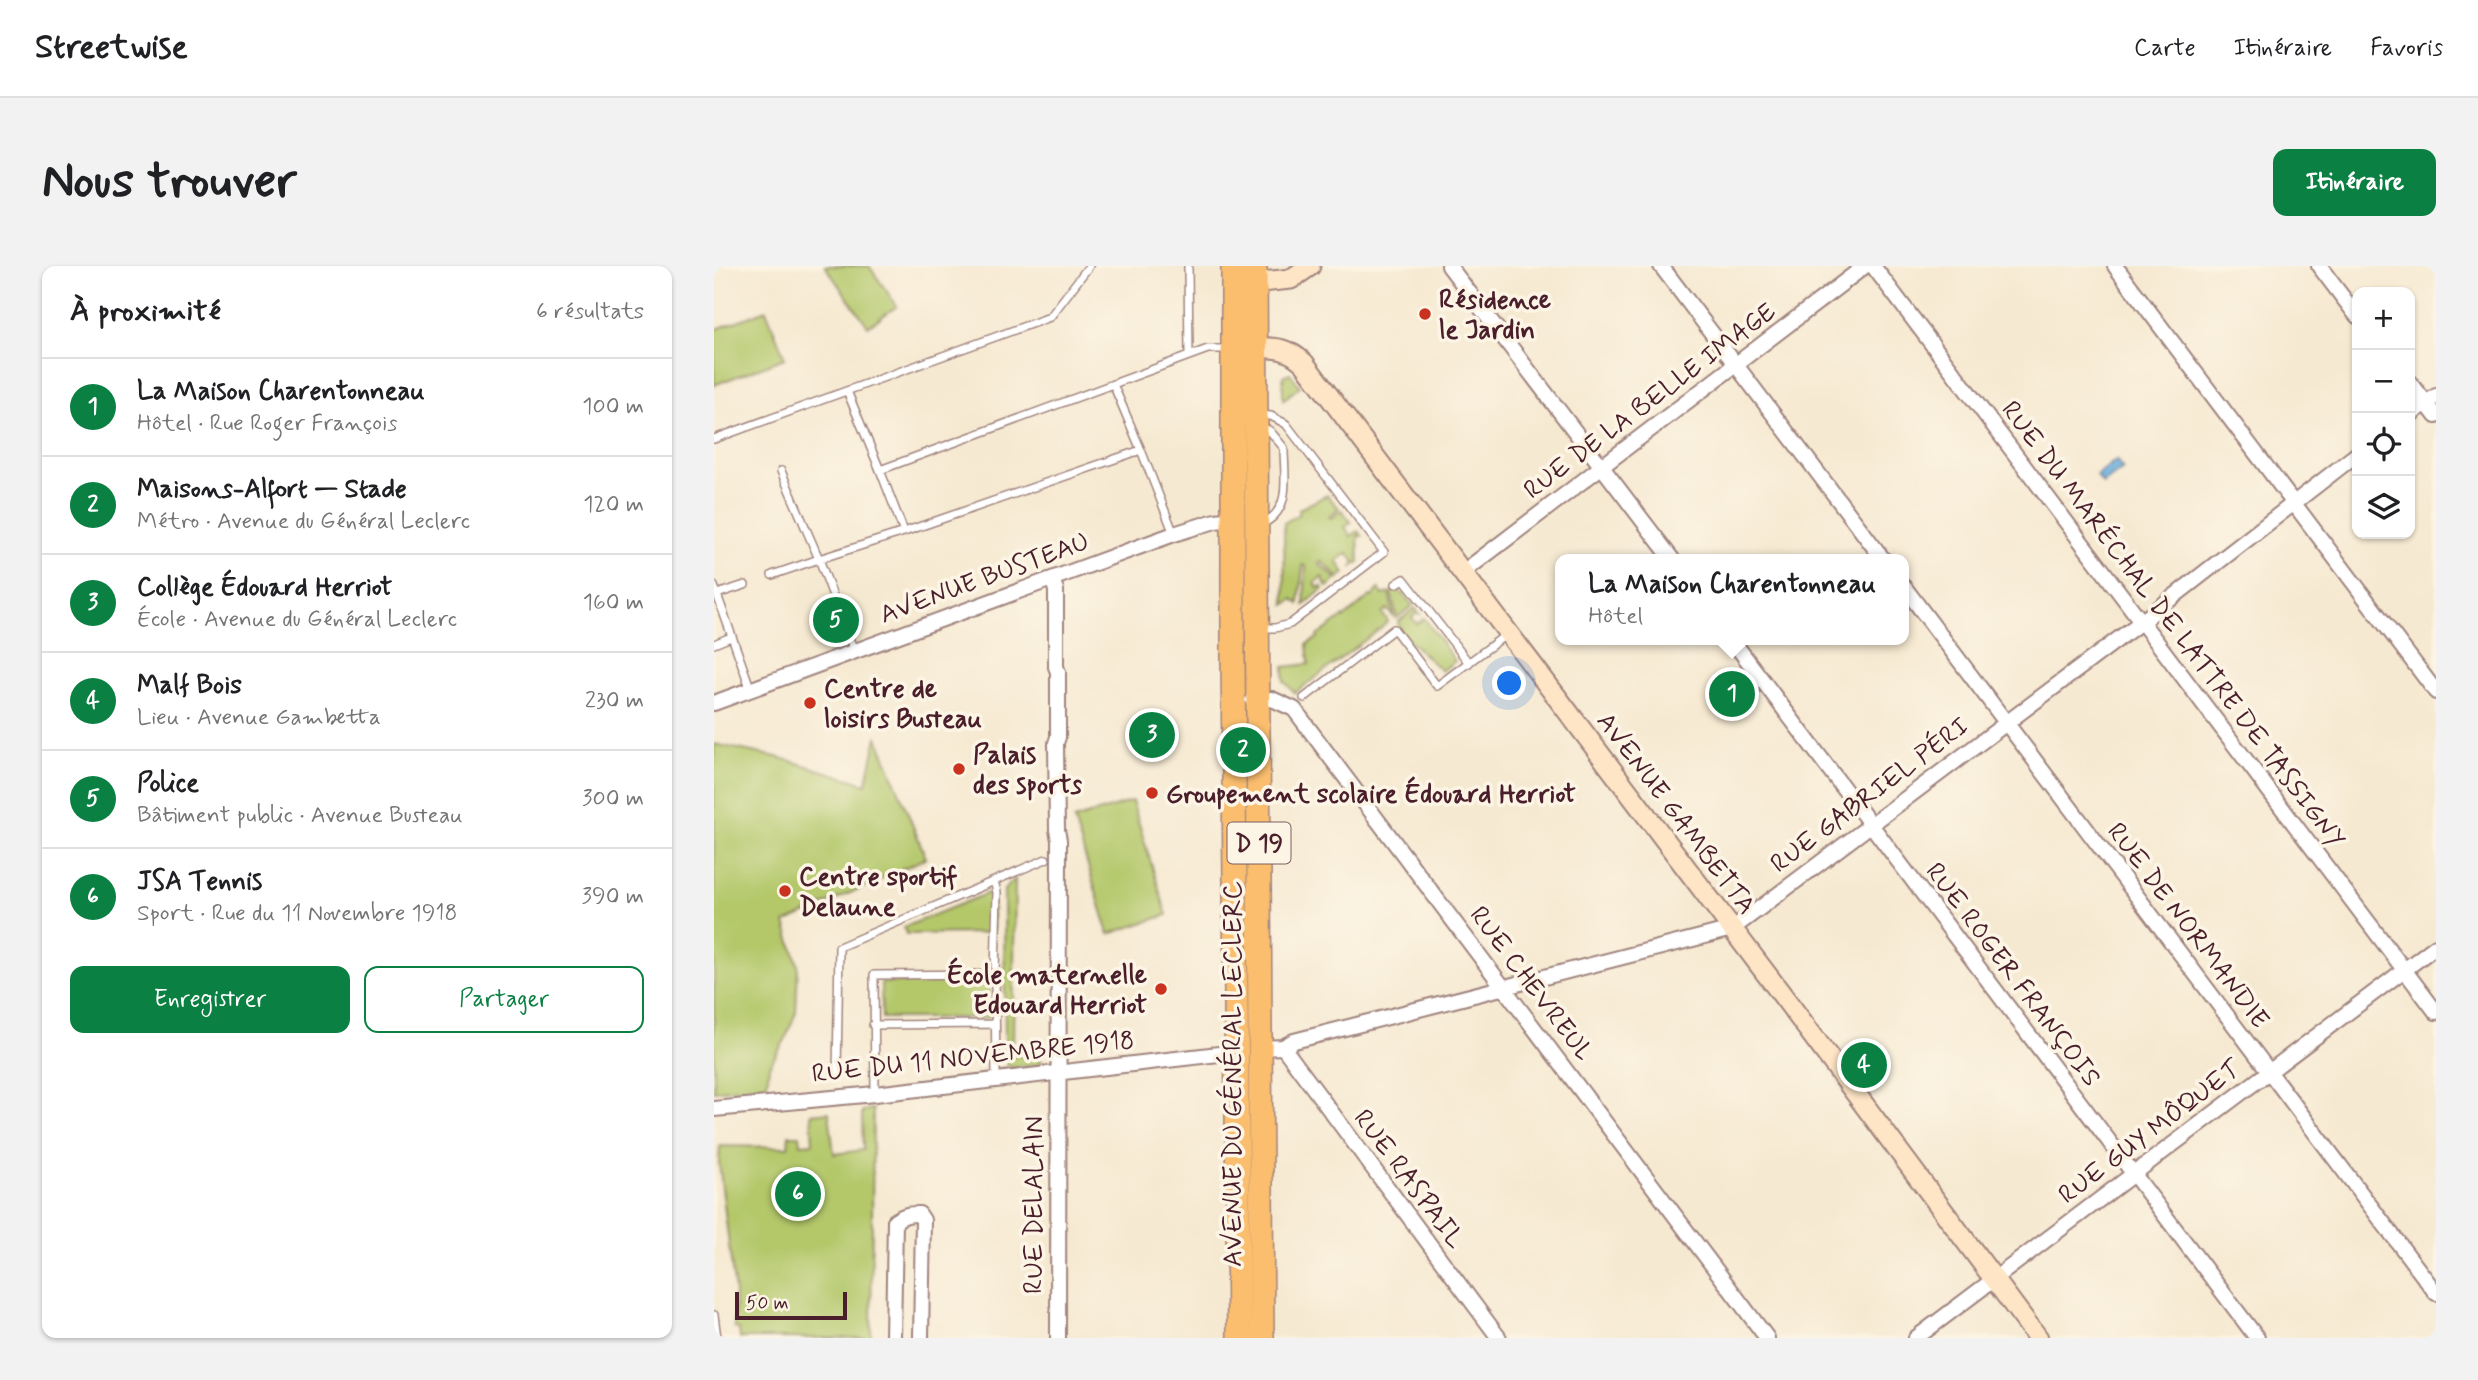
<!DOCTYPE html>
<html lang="fr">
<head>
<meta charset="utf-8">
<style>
  body { margin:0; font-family:Mynerve,sans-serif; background:#f2f2f2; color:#202124 }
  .controls { position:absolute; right:21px; top:21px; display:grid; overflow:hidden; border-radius:14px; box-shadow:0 2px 5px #0004 }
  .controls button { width:63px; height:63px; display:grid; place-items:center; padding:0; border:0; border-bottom:2px solid #e0e0e0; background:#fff; color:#202124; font:35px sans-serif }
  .scale { position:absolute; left:21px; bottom:18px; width:112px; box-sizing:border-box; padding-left:7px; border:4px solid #4a1f2b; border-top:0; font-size:19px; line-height:24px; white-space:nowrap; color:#4a1f2b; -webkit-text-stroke:5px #fcf5e5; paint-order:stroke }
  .you { position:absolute; left:796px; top:418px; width:24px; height:24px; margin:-18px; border:5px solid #fff; border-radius:50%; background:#1a73e8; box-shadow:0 0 0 10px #1a73e833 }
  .badge { display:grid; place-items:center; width:46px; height:46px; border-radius:50%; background:#0b8043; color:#fff; font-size:23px; font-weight:700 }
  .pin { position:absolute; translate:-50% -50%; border:4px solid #fff; box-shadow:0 2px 7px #0006 }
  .popup { position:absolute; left:841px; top:288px; width:354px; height:91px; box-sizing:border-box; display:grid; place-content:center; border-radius:14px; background:#fff; filter:drop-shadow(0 2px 5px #0005); font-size:23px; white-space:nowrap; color:#757577 }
  .popup b { font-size:26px; color:#202124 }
  .popup::after { content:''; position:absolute; left:50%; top:100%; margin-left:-14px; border:14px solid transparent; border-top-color:#fff }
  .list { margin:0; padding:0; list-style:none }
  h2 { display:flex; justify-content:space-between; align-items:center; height:91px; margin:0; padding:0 28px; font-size:30px }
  h2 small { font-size:23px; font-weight:400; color:#757577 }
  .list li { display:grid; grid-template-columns:46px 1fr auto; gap:21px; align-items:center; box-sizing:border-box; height:98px; padding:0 28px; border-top:2px solid #e0e0e0 }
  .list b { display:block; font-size:26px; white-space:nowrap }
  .list p { margin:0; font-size:23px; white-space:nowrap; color:#757577 }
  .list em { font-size:23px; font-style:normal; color:#757577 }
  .actions { display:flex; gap:14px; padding:21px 28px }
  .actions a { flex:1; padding:16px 0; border:2px solid #0b8043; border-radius:14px; text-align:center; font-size:24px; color:#0b8043 }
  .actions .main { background:#0b8043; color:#fff }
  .icon { flex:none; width:38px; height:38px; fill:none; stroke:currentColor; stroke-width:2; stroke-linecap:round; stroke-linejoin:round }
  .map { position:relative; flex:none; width:1722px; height:1072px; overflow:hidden; border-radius:14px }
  header { display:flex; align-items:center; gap:42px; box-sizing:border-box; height:98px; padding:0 35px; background:#fff; border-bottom:2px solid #e0e0e0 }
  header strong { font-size:33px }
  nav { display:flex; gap:38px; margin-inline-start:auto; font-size:24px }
  .intro { display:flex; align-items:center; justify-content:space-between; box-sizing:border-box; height:168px; padding:0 42px }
  h1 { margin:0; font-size:49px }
  .button { padding:18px 32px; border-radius:14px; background:#0b8043; color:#fff; font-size:24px; font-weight:700 }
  main { display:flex; gap:42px; padding:0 42px }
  aside { flex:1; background:#fff; border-radius:14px; box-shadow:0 2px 5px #0004 }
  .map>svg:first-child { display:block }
</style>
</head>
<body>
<header>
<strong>Streetwise</strong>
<nav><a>Carte</a><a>Itinéraire</a><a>Favoris</a></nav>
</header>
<div class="intro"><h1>Nous trouver</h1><a class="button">Itinéraire</a></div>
<main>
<aside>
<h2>À proximité<small>6 résultats</small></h2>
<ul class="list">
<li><span class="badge">1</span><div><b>La Maison Charentonneau</b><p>Hôtel · Rue Roger François</p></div><em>100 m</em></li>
<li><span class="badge">2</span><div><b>Maisons-Alfort — Stade</b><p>Métro · Avenue du Général Leclerc</p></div><em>120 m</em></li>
<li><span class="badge">3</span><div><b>Collège Édouard Herriot</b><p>École · Avenue du Général Leclerc</p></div><em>160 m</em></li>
<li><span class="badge">4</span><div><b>Malf Bois</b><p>Lieu · Avenue Gambetta</p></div><em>230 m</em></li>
<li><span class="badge">5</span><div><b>Police</b><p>Bâtiment public · Avenue Busteau</p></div><em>300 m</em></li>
<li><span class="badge">6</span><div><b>JSA Tennis</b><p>Sport · Rue du 11 Novembre 1918</p></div><em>390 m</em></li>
</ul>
<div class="actions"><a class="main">Enregistrer</a><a>Partager</a></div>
</aside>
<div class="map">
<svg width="1722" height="1072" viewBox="0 0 1722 1072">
  <rect width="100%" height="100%" fill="#fcf5e5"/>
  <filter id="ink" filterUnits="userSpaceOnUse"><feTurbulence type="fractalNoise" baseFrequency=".0143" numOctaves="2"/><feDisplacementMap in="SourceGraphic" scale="14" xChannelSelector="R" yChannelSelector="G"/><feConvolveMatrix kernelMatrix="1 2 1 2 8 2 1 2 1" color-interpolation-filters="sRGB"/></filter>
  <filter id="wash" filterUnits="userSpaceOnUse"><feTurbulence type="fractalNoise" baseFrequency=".00686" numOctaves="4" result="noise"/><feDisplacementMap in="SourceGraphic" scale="28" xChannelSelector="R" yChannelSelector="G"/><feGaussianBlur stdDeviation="1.57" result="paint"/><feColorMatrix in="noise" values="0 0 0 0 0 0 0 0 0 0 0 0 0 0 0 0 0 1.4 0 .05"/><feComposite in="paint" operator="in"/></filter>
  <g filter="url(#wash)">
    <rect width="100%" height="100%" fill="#f6e9d1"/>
    <!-- green -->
    <path fill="#b4c86b" stroke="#7f744b" stroke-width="2" d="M111 0H155L183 40 154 60Z
      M52 44 71 92 0 119V64Z
      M576 107 586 120 569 134V110Z
      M613 229 625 242 615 251 617 252 628 244 637 256 631 261 637 270 644 265 648 270H644L645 296 639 300 641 296 634 287 623 295 631 307 625 312 607 295 605 298 623 313 613 321 608 311 601 317 604 322 607 320 609 323 590 339 592 300 589 299 585 338 579 333 571 339 570 257 585 248V243Z
      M682 321 699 339 683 352 677 326Z
      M665 323 669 329 675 327 680 351 673 343 668 347 674 355 667 362 581 427 570 415V401L595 398 593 378 604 372 603 370 629 351 630 352 656 330 658 331Z
      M701 342 706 348 702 347 698 352 703 358 710 352 741 395 728 405 687 367 684 356Z
      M535 453 538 739H530L529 458Z
      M163 471 212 592 71 657 84 699 82 746 71 774 55 800 53 819 0 825V478L67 492 152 518Z
      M418 535 453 649 395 668 360 554Z
      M301 613 299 784H291L290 624Z
      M274 627 279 633V664L276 667 192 668 190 661Z
      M268 715 276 723V749L274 752H168L167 717Z
      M322 789 328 796 325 799 297 802 292 797V790Z
      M159 843 157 1072H26L25 1063 20 1062 21 1028 5 897 6 880 74 881 75 869H86L87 878 99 877 97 848 115 846 120 888 149 884 148 845Z"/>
    <!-- water -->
    <path fill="#63a9d9" stroke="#566482" stroke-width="2" d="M1402 194 1409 203 1389 218 1382 210Z"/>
  </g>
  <g filter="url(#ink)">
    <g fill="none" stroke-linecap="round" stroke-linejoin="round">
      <!-- lane casing -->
      <g stroke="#a0847e" stroke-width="10">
        <path id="lane" d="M474 0 475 90
          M133 125 166 204 494 83H514
          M544 149 557 150 572 158 670 286 576 358 561 362H548
          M0 173 336 51 375 0
          M427 184 460 268
          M67 205 105 293 190 266 166 204
          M546 259C579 245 570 212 570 182L556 165 546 160
          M190 266 427 184 399 118
          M58 309 105 293 140 385
          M682 318 690 313 755 397
          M0 320 37 424
          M3 328 31 319
          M0 378 17 371
          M590 432 680 363 723 420 793 368
          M280 615 283 626 281 708 282 813
          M159 759 281 758
          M123 810 125 681 332 593
          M161 828 160 709 281 708
          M0 1049 3 1072"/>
      </g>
      <!-- street casing -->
      <g stroke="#a0847e" stroke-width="18">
        <path id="street" d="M735 0 958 293
          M947 0 1169 293
          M1159 0 1722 746
          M1401 0 1722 426
          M1605 0 1643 50
          M1696 116 1722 150
          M1696 149 1722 130
          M748 307 1151 0
          M338 313 342 324V401L344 406V471L342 477 343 564 345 574 344 1072
          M1190 321 1722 1027
          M1018 374 1543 1072
          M538 434 558 433 580 443 1053 1072
          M0 437 460 268 501 255 520 253
          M569 781 785 1072
          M546 782 569 781 580 775 1018 663 1427 356 1643 188
          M0 843 161 828 522 786
          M179 1072 181 955C189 949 195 948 205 948L209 954 207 1072
          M1202 1072 1722 680"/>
      </g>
      <!-- secondary casing -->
      <g stroke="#a0847e" stroke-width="23">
        <path id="secondary" d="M528 18 577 13 596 0
          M543 82C563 81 575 83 590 97L1069 730 1324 1072"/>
      </g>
      <!-- primary casing -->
      <g stroke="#a0847e" stroke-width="26">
        <path id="primary" d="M519 0V391L525 1072
          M541 0 548 1072"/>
      </g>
      <!-- lane -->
      <use href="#lane" stroke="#fff" stroke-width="7"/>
      <!-- street -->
      <use href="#street" stroke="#fff" stroke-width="14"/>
      <!-- secondary -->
      <use href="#secondary" stroke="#fde5c5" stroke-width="19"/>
      <!-- primary -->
      <use href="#primary" stroke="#fbbe6e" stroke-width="23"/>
    </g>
  </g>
  <!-- markers -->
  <g fill="#c8321e" stroke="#fcf5e5" stroke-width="2.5">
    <circle cx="711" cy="48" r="7"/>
    <circle cx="96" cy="437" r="7"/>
    <circle cx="245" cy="503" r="7"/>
    <circle cx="438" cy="527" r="7"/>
    <circle cx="71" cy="625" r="7"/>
    <circle cx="447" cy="723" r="7"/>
  </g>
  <g text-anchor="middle" stroke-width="7" stroke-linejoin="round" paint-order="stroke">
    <!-- shield labels -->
    <rect fill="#fcf5e5" stroke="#7f5f63" stroke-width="2" x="513.5" y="556.5" width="63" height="41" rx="5"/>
    <g font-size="24" font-weight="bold" fill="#4a1f2b">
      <text x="545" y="585">D 19</text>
    </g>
    <!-- poi labels -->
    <g font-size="26" font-weight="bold" fill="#4a1f2b" stroke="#fcf5e5" text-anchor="start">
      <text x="725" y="42">Résidence<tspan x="725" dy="30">le Jardin</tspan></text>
      <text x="110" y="431">Centre de<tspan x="110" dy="30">loisirs Busteau</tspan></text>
      <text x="259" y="497">Palais<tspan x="259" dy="30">des sports</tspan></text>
      <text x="452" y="536">Groupement scolaire Édouard Herriot</text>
      <text x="85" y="619">Centre sportif<tspan x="85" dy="30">Delaune</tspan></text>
      <text x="433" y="717" text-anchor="end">École maternelle<tspan x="433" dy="30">Edouard Herriot</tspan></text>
    </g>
    <!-- street labels -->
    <g font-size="26" fill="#4a1f2b" stroke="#fcf5e5">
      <text transform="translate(935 134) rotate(-37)" y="9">RUE DE LA BELLE IMAGE</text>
      <text transform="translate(270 311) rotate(-20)" y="9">AVENUE BUSTEAU</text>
      <text transform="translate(1460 358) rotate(53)" y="9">RUE DU MARÉCHAL DE LATTRE DE TASSIGNY</text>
      <text transform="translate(1155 528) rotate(-37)" y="9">RUE GABRIEL PÉRI</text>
      <text transform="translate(963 547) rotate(53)" y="9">AVENUE GAMBETTA</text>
      <text transform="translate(1475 659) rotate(53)" y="9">RUE DE NORMANDIE</text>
      <text transform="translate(1300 708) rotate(53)" y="9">RUE ROGER FRANÇOIS</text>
      <text transform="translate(818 717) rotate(53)" y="9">RUE CHEVREUL</text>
      <text transform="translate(259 790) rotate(-6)" y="9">RUE DU 11 NOVEMBRE 1918</text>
      <text transform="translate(518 808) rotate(-90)" y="9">AVENUE DU GÉNÉRAL LECLERC</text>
      <text transform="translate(1435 865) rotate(-37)" y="9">RUE GUY MÔQUET</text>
      <text transform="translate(696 912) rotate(53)" y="9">RUE RASPAIL</text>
      <text transform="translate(319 939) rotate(-90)" y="9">RUE DELALAIN</text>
    </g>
  </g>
</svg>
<div class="controls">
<button>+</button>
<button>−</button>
<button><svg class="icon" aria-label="locate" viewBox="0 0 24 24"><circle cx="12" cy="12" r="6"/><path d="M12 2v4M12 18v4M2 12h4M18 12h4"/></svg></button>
<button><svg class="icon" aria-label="layers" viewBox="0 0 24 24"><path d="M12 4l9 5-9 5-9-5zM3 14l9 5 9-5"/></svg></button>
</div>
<div class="scale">50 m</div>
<div class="you"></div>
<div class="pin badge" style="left:1018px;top:428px">1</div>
<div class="popup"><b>La Maison Charentonneau</b>Hôtel</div>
<div class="pin badge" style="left:529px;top:484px">2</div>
<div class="pin badge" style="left:438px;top:469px">3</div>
<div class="pin badge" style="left:1150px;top:799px">4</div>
<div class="pin badge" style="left:122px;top:354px">5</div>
<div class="pin badge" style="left:84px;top:928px">6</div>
</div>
</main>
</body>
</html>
